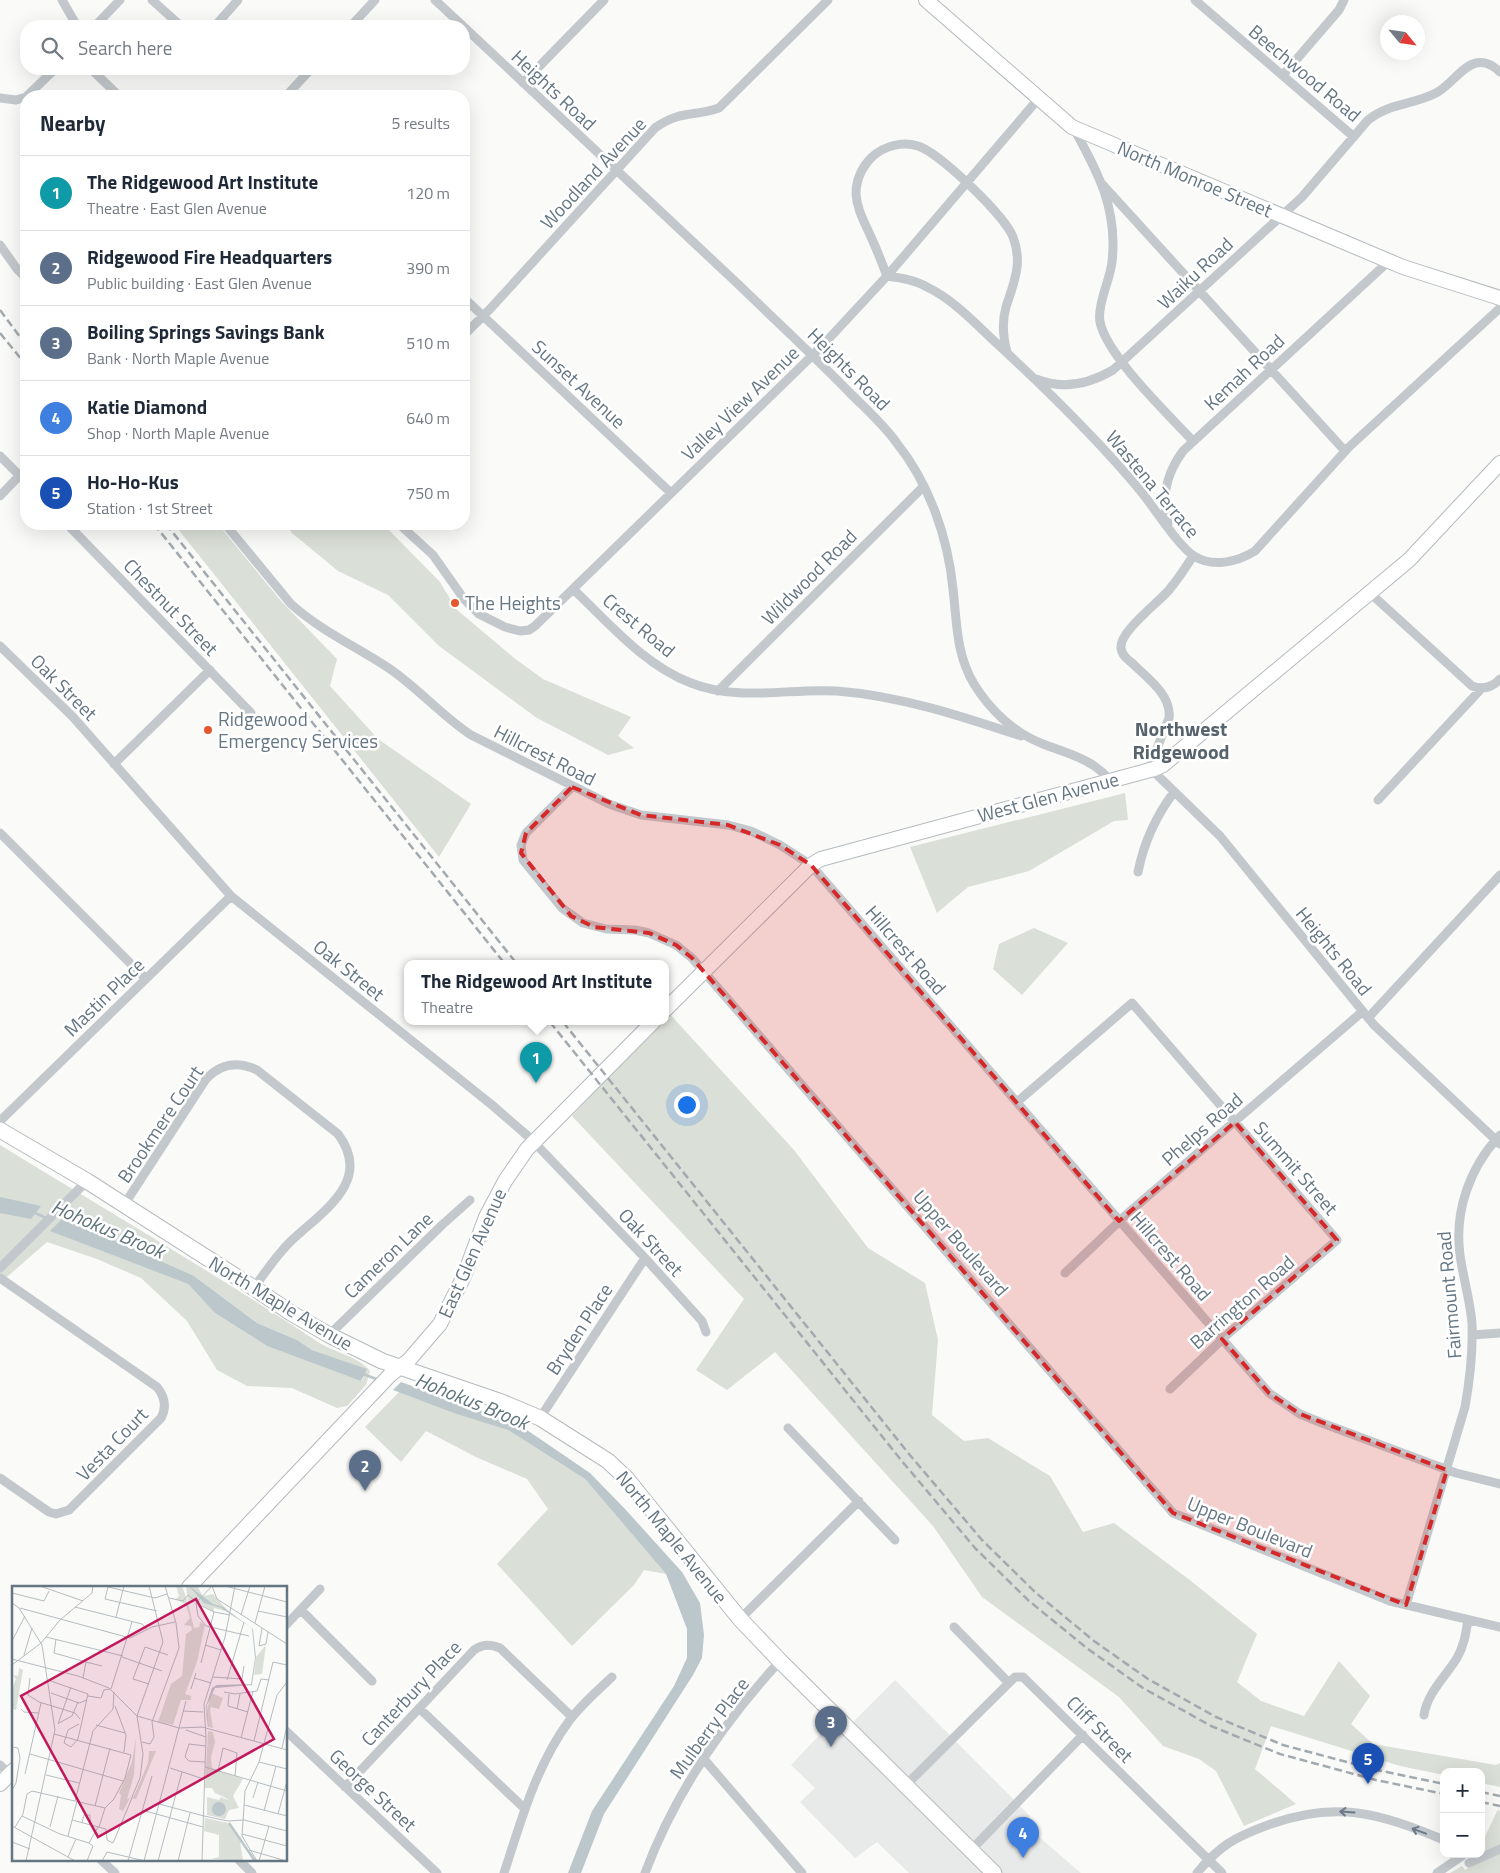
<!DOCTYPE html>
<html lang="en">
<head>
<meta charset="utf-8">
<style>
  body { margin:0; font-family:"Titillium Web",sans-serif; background:#f2f2f3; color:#1f2937 }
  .controls { position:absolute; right:15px; bottom:15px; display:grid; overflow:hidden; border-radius:10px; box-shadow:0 5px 20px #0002 }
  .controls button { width:45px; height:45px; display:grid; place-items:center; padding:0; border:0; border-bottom:1px solid #e0e1e3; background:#fff; color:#1f2937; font:25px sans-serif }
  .compass { position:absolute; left:1380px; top:15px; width:45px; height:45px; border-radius:50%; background:#fff; box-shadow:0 5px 20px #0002; rotate:119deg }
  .you { position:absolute; left:686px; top:1104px; width:18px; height:18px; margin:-12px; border:4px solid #fff; border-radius:50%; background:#1a73e8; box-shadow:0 0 0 8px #1a73e833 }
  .badge { display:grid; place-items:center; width:32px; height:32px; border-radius:50%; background:#e4572e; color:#fff; font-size:16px; font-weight:700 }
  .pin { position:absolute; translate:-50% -41px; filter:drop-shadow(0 1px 2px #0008) }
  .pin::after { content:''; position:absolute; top:26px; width:18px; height:15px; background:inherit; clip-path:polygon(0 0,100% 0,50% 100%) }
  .popup { position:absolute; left:404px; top:960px; width:265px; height:65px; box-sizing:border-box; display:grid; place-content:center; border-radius:10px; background:#fff; filter:drop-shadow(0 1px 4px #0005); font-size:16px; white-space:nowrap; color:#747a83 }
  .popup b { font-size:19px; color:#1f2937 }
  .popup::after { content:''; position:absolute; left:50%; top:100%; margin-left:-10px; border:10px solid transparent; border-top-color:#fff }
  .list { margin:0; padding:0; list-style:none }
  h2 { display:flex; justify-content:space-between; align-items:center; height:65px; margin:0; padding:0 20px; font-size:21px }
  h2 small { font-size:16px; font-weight:400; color:#747a83 }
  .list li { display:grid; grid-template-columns:32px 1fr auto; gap:15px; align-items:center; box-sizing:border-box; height:75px; padding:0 20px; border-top:1px solid #e0e1e3 }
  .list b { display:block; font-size:19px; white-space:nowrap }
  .list p { margin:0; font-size:16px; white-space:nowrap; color:#747a83 }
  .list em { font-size:16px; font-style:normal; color:#747a83 }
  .icon { flex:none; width:28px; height:28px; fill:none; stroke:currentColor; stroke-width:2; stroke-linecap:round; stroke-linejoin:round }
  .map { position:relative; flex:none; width:1500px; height:1873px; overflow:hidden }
  .search { position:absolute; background:#fff; box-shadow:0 5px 20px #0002; left:20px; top:20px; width:450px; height:55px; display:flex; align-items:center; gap:12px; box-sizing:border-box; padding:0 18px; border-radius:20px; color:#747a83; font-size:19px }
  .panel { position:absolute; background:#fff; box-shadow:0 5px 20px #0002; left:20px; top:90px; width:450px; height:440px; border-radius:20px }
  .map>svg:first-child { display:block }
</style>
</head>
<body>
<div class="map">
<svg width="1500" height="1873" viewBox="0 0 1500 1873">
  <rect width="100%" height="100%" fill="#fafaf8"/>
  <!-- built -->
  <path fill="#e8e9e9" d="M895 1680 1030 1816 1024 1824 1081 1873H909L877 1842 855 1858 800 1802 815 1788 791 1765 831 1723 842 1733Z"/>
  <!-- green -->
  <path fill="#dadfd7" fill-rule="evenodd" d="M174 524H218L281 601 337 659 330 686 378 739 471 804 439 857Z
    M286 524H383L440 582 456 609 514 658 543 679 631 717 618 736 634 748 608 755 537 718 439 646 388 595 338 571 292 533Z
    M1125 793 1128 820 1114 821 1029 871 968 887 937 913 910 847Z
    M1034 928 1068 943 1022 995 993 969 999 944Z
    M668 1012 794 1150 868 1248 925 1283 938 1340 932 1415 964 1441 988 1438 1050 1476 1083 1532 1114 1523 1191 1581 1257 1634 1237 1682 1261 1701 1304 1716 1339 1661 1370 1696 1351 1724 1373 1744 1496 1765 1500 1763V1787L1481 1783V1772H1444V1775L1400 1766 1271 1726 1255 1769 1296 1804 1244 1826 1216 1771 1199 1759 1163 1746 1119 1697 982 1597 933 1526 775 1352 727 1390 696 1370 744 1299 572 1116 660 1022H665V1016Z
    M0 1145C106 1210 214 1273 318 1342 333 1352 360 1357 370 1371L366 1385 347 1406 337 1408 292 1388 247 1386 217 1370 187 1321 141 1278 97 1259 47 1242 0 1283ZM51 1231 194 1276 257 1323 297 1340 312 1350 366 1369 362 1381 267 1346 215 1313 188 1284Z
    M399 1392 508 1430 585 1479 666 1574 644 1570 634 1585 572 1646 497 1564 548 1509 527 1479 476 1457 426 1431 401 1462 365 1427Z
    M1500 1805 1498 1810 1500 1811V1873H1450L1462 1866 1465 1870 1472 1865 1477 1854H1481V1845Z"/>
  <!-- water -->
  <path fill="#bbc7cb" d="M0 1197 41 1206 31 1219 0 1213Z
    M63 1218 194 1276 257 1323 297 1340 312 1350 367 1369 361 1381 267 1346 215 1313 188 1284 50 1231Z
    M401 1382 518 1424 590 1473 625 1509 682 1572 700 1603 704 1635 702 1658 693 1675 604 1814 581 1873H568L592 1811 674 1686 687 1658V1629L666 1574 585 1479 508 1430 454 1413 393 1390Z"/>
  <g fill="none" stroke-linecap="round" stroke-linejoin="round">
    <!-- stream -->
    <path stroke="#bbc7cb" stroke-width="2.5" d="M33 1212 46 1218
      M363 1374 379 1380"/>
    <!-- secondary casing -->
    <g stroke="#b3babf" stroke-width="16">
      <path id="secondary" d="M926 0 1072 127 1403 267 1500 298
        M665 1010 811 865 821 859 1154 769 1163 765 1409 560 1500 463
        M189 1587 390 1375 409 1360 440 1324 464 1276 486 1217 505 1181 527 1149 653 1022
        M0 1784 14 1770"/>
    </g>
    <!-- primary casing -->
    <g stroke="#b5babe" stroke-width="17">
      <path id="primary" d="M0 1130 87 1181 254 1288 291 1313 329 1335 382 1361 499 1401 540 1418 608 1461 627 1479 740 1619 780 1661 994 1873"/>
    </g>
    <!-- street -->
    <path stroke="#c3c8cc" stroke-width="9" d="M62 0 77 26
      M152 0 181 26
      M435 0 463 26
      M1195 0 1354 137
      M95 26 120 0
      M215 26 238 0
      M351 26 375 0
      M464 27C555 113 647 199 739 285 776 321 814 356 850 393 866 409 883 424 896 442 929 483 948 537 953 589 957 623 956 654 974 684 990 710 1014 733 1043 744 1069 754 1092 759 1110 780
      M91 69 119 96
      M1283 75 1339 10 1344 0
      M523 83 604 0
      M27 96 55 69
      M286 96 311 69
      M0 98 16 100 26 97
      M1073 127C1098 172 1118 209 1112 262 1110 280 1097 305 1100 322 1107 356 1168 414 1193 441
      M1102 184 1345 451
      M0 245 17 269 26 278
      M887 276C901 278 915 280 927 287 952 299 972 320 992 339 1043 386 1094 435 1138 488 1153 505 1177 545 1194 556 1213 568 1237 562 1255 551L1349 447 1500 308
      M887 276C882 263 877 250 871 237 865 223 857 210 856 194 856 180 862 167 872 157 884 146 902 141 918 146 940 153 1005 216 1013 237 1023 263 1014 282 1006 307 1002 321 1003 337 1007 352
      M464 298 671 493
      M464 335 490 309 655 128C680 110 693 117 719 108L828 0
      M1036 379C1063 390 1089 384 1113 370L1302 197 1368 120C1389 103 1413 105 1436 93 1450 86 1462 66 1476 63 1485 61 1493 65 1500 72
      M0 456 26 482
      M0 496 20 475
      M67 524 251 713
      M225 524 291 604C321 631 357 647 390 669 419 689 442 716 471 735L609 804 641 815 728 825 751 831 780 845 811 865 1269 1393 1300 1414 1322 1423 1456 1473 1500 1484
      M399 524 433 555 464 599 479 614 505 627 520 631 529 630 535 626 822 346 887 276 1039 98
      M1168 524C1161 497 1166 474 1183 451L1389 261
      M573 589C609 623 644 665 691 683 739 702 788 688 837 691 901 696 961 716 1021 736
      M1370 593 1472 686C1483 690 1492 688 1500 679
      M0 646 73 717 231 896 492 1105 530 1138 645 1258 702 1321 706 1332
      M718 691 924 486
      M114 764 210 670
      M1152 770 1220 836 1374 1025 1500 1144
      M1148 771 1169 718C1172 695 1147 678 1132 663 1127 659 1122 655 1121 648 1119 632 1158 603 1169 590 1178 579 1186 567 1193 556
      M572 787 526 833 521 845 523 860 562 908 583 923 606 929 635 930 649 933 676 945 692 958 1173 1513 1390 1601 1500 1627
      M1378 800 1481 689
      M0 833 146 979
      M1138 872C1144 842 1156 816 1174 792
      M1368 1018 1500 875
      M1017 1102 1132 1003 1337 1240 1229 1333 1170 1389
      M0 1121 231 896
      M124 1205 206 1079C221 1063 238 1061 257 1070L338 1134C374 1182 321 1212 290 1242 276 1256 265 1272 254 1288
      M0 1268 87 1181
      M1065 1273 1127 1214 1362 1012
      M0 1278 157 1387C165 1397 167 1407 161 1418L69 1510 56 1514 49 1512 0 1478
      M329 1335 442 1225 470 1200
      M1472 1335 1500 1333
      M540 1418 645 1258
      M788 1428 895 1540
      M1406 1605 1465 1407C1470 1379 1473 1351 1472 1323 1470 1300 1463 1277 1460 1255 1454 1211 1470 1167 1500 1135
      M301 1610 372 1681
      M740 1619 859 1501
      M286 1625 320 1589
      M954 1627 1009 1683
      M419 1708 525 1809
      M1424 1715C1427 1693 1446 1676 1457 1658 1464 1646 1466 1633 1468 1620
      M286 1731 437 1873
      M703 1758 802 1873
      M0 1765 13 1777
      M906 1785 1015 1677H1023L1222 1873
      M345 1787 474 1650C483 1644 490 1644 500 1648L572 1717
      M971 1850 1083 1735
      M100 1859 115 1873
      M238 1859 252 1873
      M1469 1863 1500 1849
      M504 1873C521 1821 536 1766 569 1721 581 1705 597 1691 612 1677
      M645 1873C675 1793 722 1724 780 1661
      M1197 1873C1219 1846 1235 1837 1268 1825 1336 1800 1379 1813 1444 1840
      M1437 1873 1462 1856"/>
    <!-- secondary -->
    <use href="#secondary" stroke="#fff" stroke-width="14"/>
    <!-- primary -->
    <use href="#primary" stroke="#fff" stroke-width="15"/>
    <!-- rail -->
    <path stroke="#a2aab0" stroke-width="2.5" stroke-dasharray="8 4" stroke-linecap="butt" d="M0 310 26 345
      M0 333 26 365
      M154 524 505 964
      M166 524 517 964
      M550 1022 901 1460 975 1548 1029 1601 1088 1649 1143 1688 1211 1726 1280 1754 1376 1780 1444 1794
      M563 1022 909 1454 982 1540 1036 1593 1094 1641 1148 1679 1216 1717 1283 1745 1377 1770 1444 1784
      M1481 1792 1500 1796
      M1481 1802 1500 1806"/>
  </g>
  <!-- one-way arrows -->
  <defs><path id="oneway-shaft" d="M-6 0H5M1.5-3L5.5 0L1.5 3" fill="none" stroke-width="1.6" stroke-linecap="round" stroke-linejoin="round" transform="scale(1.25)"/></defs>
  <g stroke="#6a7a87">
    <use href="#oneway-shaft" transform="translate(1347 1812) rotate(-176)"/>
    <use href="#oneway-shaft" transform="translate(1419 1831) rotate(-160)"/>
  </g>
  <!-- marked area -->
  <path fill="#d62828" fill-opacity="0.2" stroke="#d62828" stroke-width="4" stroke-dasharray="10 6" stroke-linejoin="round" d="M572 787 641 815 728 825 780 845 811 865 1119 1221 1235 1122 1337 1240 1222 1339 1269 1393 1300 1414 1447 1470 1406 1605 1173 1513 692 958 676 945 649 933 594 927 571 916 521 853 526 833Z"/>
  <!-- markers -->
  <g fill="#e4572e" stroke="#fff" stroke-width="2">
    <circle cx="455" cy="603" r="5"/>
    <circle cx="208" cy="730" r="5"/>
  </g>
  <g text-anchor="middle" stroke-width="5" stroke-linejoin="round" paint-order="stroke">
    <!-- street labels -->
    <g font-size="19" fill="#657683" stroke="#fff">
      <text transform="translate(1305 73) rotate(40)" y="7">Beechwood Road</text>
      <text transform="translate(554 90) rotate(43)" y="7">Heights Road</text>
      <text transform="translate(593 173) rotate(-47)" y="7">Woodland Avenue</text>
      <text transform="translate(1195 179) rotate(23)" y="7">North Monroe Street</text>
      <text transform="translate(1195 273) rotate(-43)" y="7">Waiku Road</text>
      <text transform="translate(849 369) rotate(45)" y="7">Heights Road</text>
      <text transform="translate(1244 372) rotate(-43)" y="7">Kemah Road</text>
      <text transform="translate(579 384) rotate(43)" y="7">Sunset Avenue</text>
      <text transform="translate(740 403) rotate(-44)" y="7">Valley View Avenue</text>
      <text transform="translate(1153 484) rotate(50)" y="7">Wastena Terrace</text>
      <text transform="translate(809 577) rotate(-45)" y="7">Wildwood Road</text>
      <text transform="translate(171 607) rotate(46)" y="7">Chestnut Street</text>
      <text transform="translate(639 625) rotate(40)" y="7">Crest Road</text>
      <text transform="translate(64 687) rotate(45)" y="7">Oak Street</text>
      <text transform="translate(545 755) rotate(27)" y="7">Hillcrest Road</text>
      <text transform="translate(1048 797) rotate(-15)" y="7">West Glen Avenue</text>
      <text transform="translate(906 950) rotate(49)" y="7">Hillcrest Road</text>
      <text transform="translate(1334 951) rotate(51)" y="7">Heights Road</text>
      <text transform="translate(349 970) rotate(39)" y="7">Oak Street</text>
      <text transform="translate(104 997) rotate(-44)" y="7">Mastin Place</text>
      <text transform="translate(160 1124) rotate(-56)" y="7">Brookmere Court</text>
      <text transform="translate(1202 1129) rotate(-41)" y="7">Phelps Road</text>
      <text transform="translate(1296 1168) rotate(49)" y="7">Summit Street</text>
      <text transform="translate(651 1242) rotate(47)" y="7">Oak Street</text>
      <text transform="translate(961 1243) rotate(49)" y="7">Upper Boulevard</text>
      <text transform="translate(472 1253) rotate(-66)" y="7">East Glen Avenue</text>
      <text transform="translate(388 1255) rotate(-44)" y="7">Cameron Lane</text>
      <text transform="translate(1171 1256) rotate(49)" y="7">Hillcrest Road</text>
      <text transform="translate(1449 1295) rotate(-95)" y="7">Fairmount Road</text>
      <text transform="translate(1242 1302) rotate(-41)" y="7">Barrington Road</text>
      <text transform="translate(281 1303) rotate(31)" y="7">North Maple Avenue</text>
      <text transform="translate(579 1329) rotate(-57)" y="7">Bryden Place</text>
      <text transform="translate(112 1444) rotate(-46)" y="7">Vesta Court</text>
      <text transform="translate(1250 1527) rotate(22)" y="7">Upper Boulevard</text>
      <text transform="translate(672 1537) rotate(51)" y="7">North Maple Avenue</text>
      <text transform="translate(411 1693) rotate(-47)" y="7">Canterbury Place</text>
      <text transform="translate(709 1728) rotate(-54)" y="7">Mulberry Place</text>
      <text transform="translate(1100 1729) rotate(45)" y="7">Cliff Street</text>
      <text transform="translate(373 1790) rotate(43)" y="7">George Street</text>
    </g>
    <!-- poi labels -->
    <g font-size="19" fill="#657683" stroke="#fff" text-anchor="start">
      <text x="465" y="610">The Heights</text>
      <text x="218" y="726">Ridgewood<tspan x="218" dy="22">Emergency Services</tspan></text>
    </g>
    <!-- neighbourhood labels -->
    <g font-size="20" font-weight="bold" fill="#57646e" stroke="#fff">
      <text x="1181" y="736">Northwest<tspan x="1181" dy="23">Ridgewood</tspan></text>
    </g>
    <!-- water labels -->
    <g font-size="20" font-style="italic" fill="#60757c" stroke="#fff">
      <text transform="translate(108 1229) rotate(23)" y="7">Hohokus Brook</text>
      <text transform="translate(472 1401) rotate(22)" y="7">Hohokus Brook</text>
    </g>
  </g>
  <!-- overview -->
  <g transform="translate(12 1586)">
    <rect width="275" height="275" fill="#fafaf8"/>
    <path d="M164 0H170L176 17 174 0H185L191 10 201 8 217 26 202 22V26L185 16 176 17 182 42 187 41 188 36 193 39 185 76 173 108 179 110V114H169L161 139 146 136 159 98 170 90 174 48 180 44 179 40 172 39 178 32 174 19 164 13 167 10ZM254 59 250 88 242 89 244 71ZM7 82 11 84 4 124 1 123 0 103 4 93 1 89 6 90ZM199 107 211 112 207 123 199 121 198 124 201 142 196 141 194 129ZM196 145 201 146 203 156 199 171 200 182 231 193 221 210 227 222 217 224 213 233 195 229V211L207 214 209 211 218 215 212 211 203 207 200 202H193ZM124 152 122 189 115 213 122 210 136 177 137 165H144L124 213 118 212 111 225 107 223 109 209 107 207 120 176ZM193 232 216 237 228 255 231 275 199 273 207 271V249L192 245Z" fill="#dadfd7"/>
    <path d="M177 0 201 18 211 21 241 43 244 71 240 99 203 102 195 119 196 142 194 120 200 102 205 99 239 98 243 72 240 42 209 22 192 17ZM200 223a7 7 0 1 1 14 0a7 7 0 1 1-14 0Z" fill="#bbc7cb"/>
    <path fill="none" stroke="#bbc7cb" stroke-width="2.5" d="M217 237 243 275"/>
    <path fill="none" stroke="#b5bdc2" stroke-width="1" d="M28 0 71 15M92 0 143 12 155 8M200 0 205 13 219 22M213 0 275 16M96 1 93 13 145 25M0 7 32 15 37 5M157 12 171 15 176 9 185 16M0 17 7 22 30 59 43 144 14 275M184 17 186 30 194 40 237 50M184 17 202 26 218 29M184 17 200 0M63 21 130 38 135 44M8 22 118 52 140 41 163 36M219 22 275 58M246 25 275 31M229 29 238 0M104 31 112 0M243 37 253 0M250 42 247 60 254 58 256 46M34 51 111 70M44 53 42 67 74 76 71 92M0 55 13 30M193 59 209 64M12 69 20 42M110 71 150 85M0 73 66 90 97 102 125 130 167 142 190 141 275 164M74 76 90 80M189 77 202 26M0 79 29 57 48 34 80 7 81 0M201 91 230 93 232 80M18 92 16 109 27 116 63 127 68 133M182 92 199 97M36 94 76 108 66 153M215 94 232 36M137 98 121 93 133 61 156 69M99 103 120 36M179 103 184 87M212 106 223 108 245 105 249 93 257 94M39 107 67 117 75 114M217 108 216 120 236 126M76 110 89 112 92 104 98 103M103 120 114 149 112 166M9 123 12 126 27 127M225 123 228 108M171 125 191 126M47 137 60 130 66 116M46 138 59 101M84 139 113 147M174 144 194 151M42 148 119 169 113 192 102 213 93 222 87 241M229 152 241 105M66 153 59 161 52 157 56 144 67 138M242 155 261 76 275 79M130 156 138 158 142 151 140 136 167 62 164 37 153 0M0 161 6 162 8 172 4 197 0 204M270 162 275 140M18 168 111 195M193 176 177 175 173 171 177 158 194 160M247 176 275 183M193 181 275 205M158 182 192 193M206 185 211 162 225 167 223 190M13 188 29 117M34 189 67 197M120 211 128 192 131 168 125 130 151 56 137 0M241 212 246 196M63 215 81 145 101 123 102 106M147 218 192 230M232 219 275 230M83 220 98 162M130 224 191 241M252 225 264 180M266 228 275 195M10 230 48 248 77 257M192 230 216 235 232 234 275 245M60 234 94 243 95 254 101 257 120 212M70 237 72 229H78V239M0 240 63 275M3 241 11 228 15 208 20 205 93 222M38 241 46 210M230 248 275 260M56 250 65 215M0 256 18 263M77 257 86 241M237 264 274 275M56 271 64 253M75 275 81 260 77 257M90 275 95 266 133 275M116 275 140 190M132 275 174 115M146 275 170 186M166 275 178 227M190 275 194 151 192 118 213 51 223 0M245 275 230 250 233 205 247 176 265 109 275 96M247 275 257 240"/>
    <path fill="#c2185b" fill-opacity="0.15" stroke="#c2185b" stroke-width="2.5" d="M184 13 262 153 86 251 9 110Z"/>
    <rect width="275" height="275" fill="none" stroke="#657683" stroke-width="2.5"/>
  </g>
</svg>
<div class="controls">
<button>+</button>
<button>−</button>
</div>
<svg class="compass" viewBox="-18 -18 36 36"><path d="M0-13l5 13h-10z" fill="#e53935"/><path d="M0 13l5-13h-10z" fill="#747a83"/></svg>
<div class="you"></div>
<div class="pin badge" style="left:536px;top:1083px;background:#0f9aa8">1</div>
<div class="popup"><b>The Ridgewood Art Institute</b>Theatre</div>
<div class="pin badge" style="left:365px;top:1491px;background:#5c6f8a">2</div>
<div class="pin badge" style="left:831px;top:1747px;background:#5c6f8a">3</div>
<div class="pin badge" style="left:1023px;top:1858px;background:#3f7fe0">4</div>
<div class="pin badge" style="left:1368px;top:1784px;background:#1a4fb4">5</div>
<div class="search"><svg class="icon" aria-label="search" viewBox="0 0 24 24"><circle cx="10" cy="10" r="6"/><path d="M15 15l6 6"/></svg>Search here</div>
<section class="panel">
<h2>Nearby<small>5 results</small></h2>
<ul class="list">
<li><span class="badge" style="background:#0f9aa8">1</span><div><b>The Ridgewood Art Institute</b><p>Theatre · East Glen Avenue</p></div><em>120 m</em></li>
<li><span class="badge" style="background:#5c6f8a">2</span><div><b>Ridgewood Fire Headquarters</b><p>Public building · East Glen Avenue</p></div><em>390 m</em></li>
<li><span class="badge" style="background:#5c6f8a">3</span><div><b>Boiling Springs Savings Bank</b><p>Bank · North Maple Avenue</p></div><em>510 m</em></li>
<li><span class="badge" style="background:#3f7fe0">4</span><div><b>Katie Diamond</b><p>Shop · North Maple Avenue</p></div><em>640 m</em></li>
<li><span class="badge" style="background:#1a4fb4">5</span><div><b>Ho-Ho-Kus</b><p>Station · 1st Street</p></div><em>750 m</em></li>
</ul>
</section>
</div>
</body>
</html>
